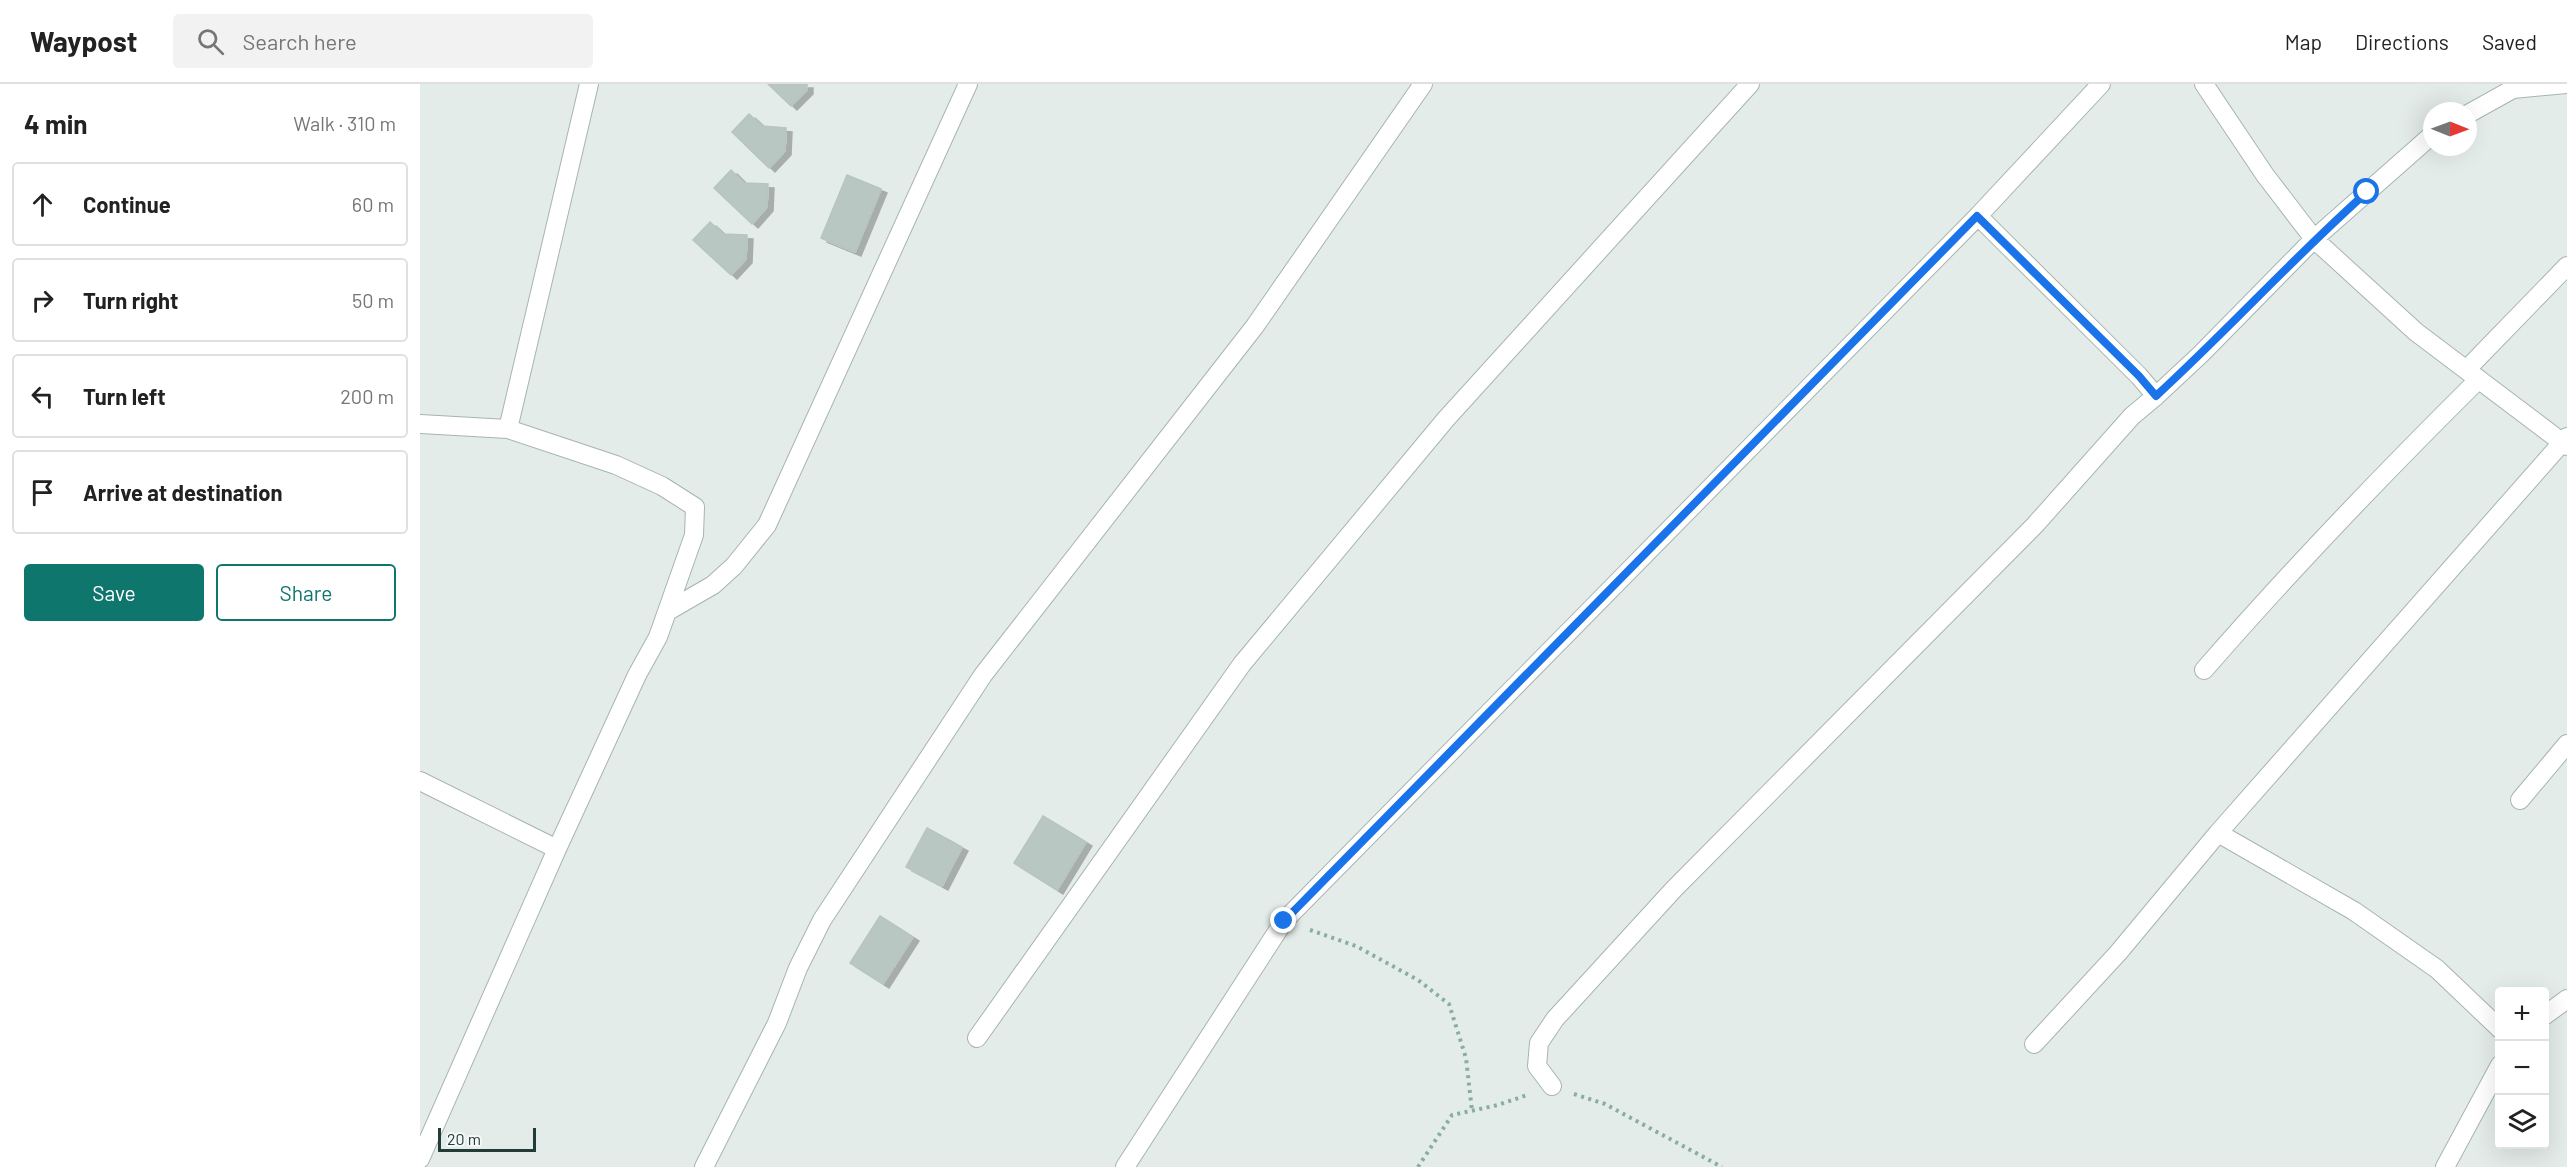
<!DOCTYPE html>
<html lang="en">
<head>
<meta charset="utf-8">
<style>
  body { margin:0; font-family:Barlow,sans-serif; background:#f2f2f2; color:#222 }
  .controls { position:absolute; right:18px; bottom:18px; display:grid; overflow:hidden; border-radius:6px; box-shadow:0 6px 24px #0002 }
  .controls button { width:54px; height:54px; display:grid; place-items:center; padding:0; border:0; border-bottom:2px solid #e0e0e0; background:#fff; color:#222; font:30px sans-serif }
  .compass { position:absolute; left:2003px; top:18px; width:54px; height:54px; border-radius:50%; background:#fff; box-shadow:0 6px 24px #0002; rotate:91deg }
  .scale { position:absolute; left:18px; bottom:15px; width:98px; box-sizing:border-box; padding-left:6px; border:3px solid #243c37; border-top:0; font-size:16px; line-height:21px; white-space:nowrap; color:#243c37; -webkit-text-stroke:4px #f4f9f7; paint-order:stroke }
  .stop { position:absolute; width:18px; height:18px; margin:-14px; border:4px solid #1a73e8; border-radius:50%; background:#fff }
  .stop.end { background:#1a73e8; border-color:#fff; box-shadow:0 2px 6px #0008 }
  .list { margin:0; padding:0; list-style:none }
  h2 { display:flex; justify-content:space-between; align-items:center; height:78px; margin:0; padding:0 24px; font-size:26px }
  h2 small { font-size:20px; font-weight:400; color:#767676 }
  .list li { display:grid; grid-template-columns:39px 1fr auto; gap:18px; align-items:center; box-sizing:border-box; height:84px; margin:0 12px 12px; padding:0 12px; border:2px solid #e0e0e0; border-radius:6px }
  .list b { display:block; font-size:22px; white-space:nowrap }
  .list em { font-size:20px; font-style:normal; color:#767676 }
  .actions { display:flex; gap:12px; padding:18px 24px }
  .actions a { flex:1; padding:14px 0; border:2px solid #0f766e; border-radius:6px; text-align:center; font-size:21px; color:#0f766e }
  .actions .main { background:#0f766e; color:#fff }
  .icon { flex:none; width:33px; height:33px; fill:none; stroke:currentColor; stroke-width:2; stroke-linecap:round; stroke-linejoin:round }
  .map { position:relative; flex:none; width:2147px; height:1083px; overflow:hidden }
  header { display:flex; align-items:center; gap:36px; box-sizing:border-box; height:84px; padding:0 30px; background:#fff; border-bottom:2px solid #e0e0e0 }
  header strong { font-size:28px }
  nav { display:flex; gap:33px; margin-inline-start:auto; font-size:21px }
  .search { width:420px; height:54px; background:#f2f2f2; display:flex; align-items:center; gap:15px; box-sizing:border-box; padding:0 21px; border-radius:6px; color:#767676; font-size:22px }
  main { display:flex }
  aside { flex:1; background:#fff }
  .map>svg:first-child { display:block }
</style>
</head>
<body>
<header>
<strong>Waypost</strong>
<div class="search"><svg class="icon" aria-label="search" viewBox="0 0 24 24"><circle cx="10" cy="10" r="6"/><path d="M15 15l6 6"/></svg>Search here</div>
<nav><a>Map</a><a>Directions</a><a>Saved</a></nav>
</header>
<main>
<aside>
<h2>4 min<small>Walk · 310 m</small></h2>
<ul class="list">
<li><svg class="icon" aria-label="ahead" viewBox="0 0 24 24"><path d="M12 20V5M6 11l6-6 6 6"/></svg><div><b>Continue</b></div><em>60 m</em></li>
<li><svg class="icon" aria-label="right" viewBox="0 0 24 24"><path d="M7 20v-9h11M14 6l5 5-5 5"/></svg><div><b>Turn right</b></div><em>50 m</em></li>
<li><svg class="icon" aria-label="left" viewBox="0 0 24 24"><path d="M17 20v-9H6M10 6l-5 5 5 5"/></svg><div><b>Turn left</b></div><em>200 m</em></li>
<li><svg class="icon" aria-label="arrive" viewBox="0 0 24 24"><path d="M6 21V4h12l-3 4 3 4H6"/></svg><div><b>Arrive at destination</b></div></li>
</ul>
<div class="actions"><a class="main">Save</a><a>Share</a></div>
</aside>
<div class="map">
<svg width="2147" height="1083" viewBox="0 0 2147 1083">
  <defs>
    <filter id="shadow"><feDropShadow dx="6" dy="4" stdDeviation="0" flood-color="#0004"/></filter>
  </defs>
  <rect width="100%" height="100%" fill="#e4ece9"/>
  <!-- building -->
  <path fill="#b9c7c2" stroke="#b6c5c0" stroke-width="1.5" filter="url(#shadow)" d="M348 0H387V6L371 22Z
    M329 30 342 42 366 44 365 67 349 84 312 48Z
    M311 86 324 99 348 100 347 123 332 140 294 104Z
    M427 91 461 105 435 168 401 154Z
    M290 138 303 150 327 151 326 175 311 191 273 156Z
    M623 732 666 758 637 806 594 779Z
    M507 744 542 763 522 802 486 783Z
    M460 832 493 853 463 900 430 879Z"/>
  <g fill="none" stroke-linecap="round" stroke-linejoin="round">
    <!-- street casing -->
    <g stroke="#a7b4b0" stroke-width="20">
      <path id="street" d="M1784 0 1845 91 1894 155 1996 248 2147 362
        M2048 30 2093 5 2147 0
        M2047 285 2147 182
        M1736 312 1781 270 1894 155 2012 51
        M0 340 88 345 196 381 242 402 275 423 274 451 238 553 217 591 137 765 0 1075
        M88 345 169 0
        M248 527 293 501 314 482 347 441 548 0
        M1784 586C1872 485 1964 389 2059 295
        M0 697 137 765
        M2100 716 2147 660
        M1798 749 1934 827 2017 885 2080 945
        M2124 932 2147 915
        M557 954 822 580 1026 335 1330 0
        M1614 960 1698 869 1798 749 2147 353
        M1132 1002 1117 982 1119 959 1135 935 1254 805 1615 441 1712 332 1736 312 1719 292 1558 132
        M284 1083 357 939 378 884 402 836 563 591 835 242 1003 0
        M705 1083 864 837 1558 132 1681 0
        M2025 1083 2080 981"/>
    </g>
    <!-- path -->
    <path stroke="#87ada4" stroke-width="4" stroke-dasharray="3 4.5" stroke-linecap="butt" d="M890 846 936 862 998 896 1029 920 1046 974 1052 1027
      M1154 1010 1185 1020 1302 1083
      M998 1083 1032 1031 1078 1021 1107 1011"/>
    <!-- street -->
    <use href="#street" stroke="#fff" stroke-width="18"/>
  </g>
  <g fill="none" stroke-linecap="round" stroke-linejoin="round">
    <!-- route -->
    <path stroke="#1a73e8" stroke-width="8" d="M864 837 1557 132 1719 292 1736 312C1808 246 1874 173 1947 108"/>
  </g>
</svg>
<div class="controls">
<button>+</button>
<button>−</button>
<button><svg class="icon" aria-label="layers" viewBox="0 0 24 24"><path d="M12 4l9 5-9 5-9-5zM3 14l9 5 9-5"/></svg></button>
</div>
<svg class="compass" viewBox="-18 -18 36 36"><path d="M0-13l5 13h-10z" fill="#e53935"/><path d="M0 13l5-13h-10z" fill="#767676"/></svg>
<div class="scale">20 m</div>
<div class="stop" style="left:1947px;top:108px"></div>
<div class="stop end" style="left:864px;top:837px"></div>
</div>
</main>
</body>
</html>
